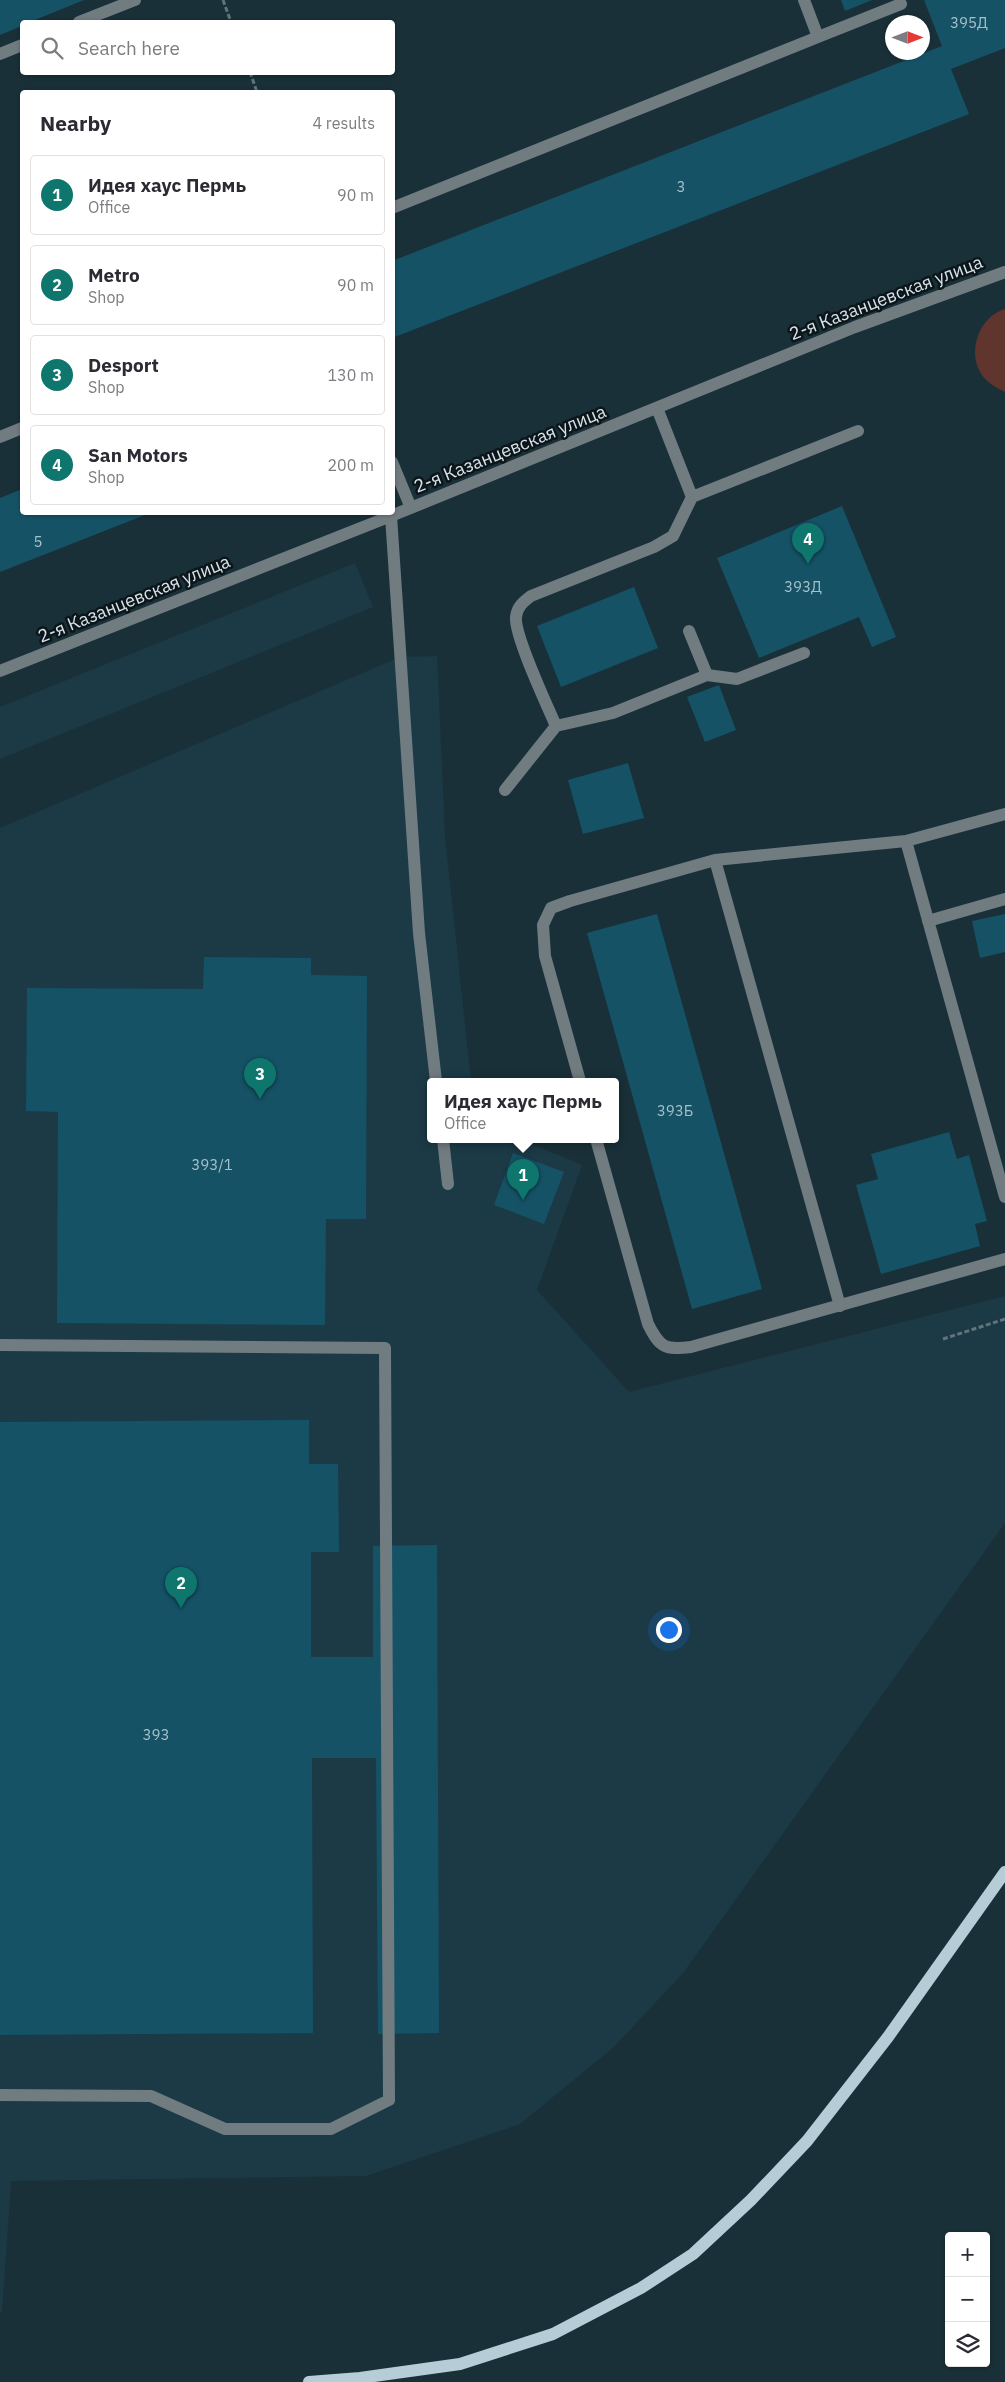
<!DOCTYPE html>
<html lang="en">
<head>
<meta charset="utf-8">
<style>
  body { margin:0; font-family:"IBM Plex Sans",sans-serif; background:#f7f7f7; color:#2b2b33 }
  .controls { position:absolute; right:15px; bottom:15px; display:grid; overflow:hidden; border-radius:5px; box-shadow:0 1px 4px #0004 }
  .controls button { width:45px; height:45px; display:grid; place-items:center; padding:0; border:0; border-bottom:1px solid #e1e1e2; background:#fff; color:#2b2b33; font:25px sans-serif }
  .compass { position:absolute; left:885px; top:15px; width:45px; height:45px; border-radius:50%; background:#fff; box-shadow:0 1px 4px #0004; rotate:90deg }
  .you { position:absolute; left:668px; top:1629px; width:18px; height:18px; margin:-12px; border:4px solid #fff; border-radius:50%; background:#1a73e8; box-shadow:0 0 0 8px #1a73e833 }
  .badge { display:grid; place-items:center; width:32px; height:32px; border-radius:50%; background:#0f766e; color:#fff; font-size:16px; font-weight:700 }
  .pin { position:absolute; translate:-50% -41px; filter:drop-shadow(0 1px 2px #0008) }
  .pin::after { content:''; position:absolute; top:26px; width:18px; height:15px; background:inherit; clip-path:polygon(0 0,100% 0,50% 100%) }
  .popup { position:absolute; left:427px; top:1078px; width:192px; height:65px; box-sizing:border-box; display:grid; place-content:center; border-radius:5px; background:#fff; filter:drop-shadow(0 1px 4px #0005); font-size:16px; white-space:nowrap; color:#7c7c81 }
  .popup b { font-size:19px; color:#2b2b33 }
  .popup::after { content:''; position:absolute; left:50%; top:100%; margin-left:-10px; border:10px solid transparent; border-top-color:#fff }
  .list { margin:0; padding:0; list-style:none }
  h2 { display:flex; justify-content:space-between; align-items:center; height:65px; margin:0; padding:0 20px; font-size:21px }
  h2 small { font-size:16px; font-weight:400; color:#7c7c81 }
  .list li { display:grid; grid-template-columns:32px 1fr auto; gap:15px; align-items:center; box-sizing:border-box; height:80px; margin:0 10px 10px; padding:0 10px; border:1px solid #e1e1e2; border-radius:5px }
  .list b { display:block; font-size:19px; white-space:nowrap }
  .list p { margin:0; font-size:16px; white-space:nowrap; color:#7c7c81 }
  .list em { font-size:16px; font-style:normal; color:#7c7c81 }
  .icon { flex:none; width:28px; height:28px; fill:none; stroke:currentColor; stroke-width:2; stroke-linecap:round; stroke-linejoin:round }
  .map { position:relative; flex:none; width:1005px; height:2382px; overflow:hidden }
  .search { position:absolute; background:#fff; box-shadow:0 1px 4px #0004; left:20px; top:20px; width:375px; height:55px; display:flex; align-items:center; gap:12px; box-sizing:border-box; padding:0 18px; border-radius:5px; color:#7c7c81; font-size:19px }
  .panel { position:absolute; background:#fff; box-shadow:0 1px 4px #0004; left:20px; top:90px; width:375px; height:425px; border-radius:5px }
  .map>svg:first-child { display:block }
</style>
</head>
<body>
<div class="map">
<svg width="1005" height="2382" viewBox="0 0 1005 2382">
  <rect width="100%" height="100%" fill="#193038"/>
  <!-- built -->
  <path fill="#1b3a46" d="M355 563 373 607 0 759V707Z
    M437 656 445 837 471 1081H430V1139H520L582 1165 537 1290 629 1392 1005 1296V1523L683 1973 614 2047 520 2124 366 2176 11 2181 2 2312H0V828L400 657Z"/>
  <!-- green -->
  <path fill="#60352d" d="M1005 309V392C995 387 984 381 979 370 968 347 981 316 1005 309Z"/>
  <!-- building -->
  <path fill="#155266" d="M0 0H84L30 22H22V26L0 35Z
    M841 0H872L845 11Z
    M924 0H1005V48L951 69 969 114 392 338V261L942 46Z
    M22 489V512L150 513 0 572V498Z
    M842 506 896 637 872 647 859 617 759 658 717 558Z
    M634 587 658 648 561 687 537 626Z
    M719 685 736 730 705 742 687 697Z
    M628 763 644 818 583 834 568 780Z
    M657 914 762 1289 692 1309 587 933Z
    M1005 914V952L980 958 972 921Z
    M204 957 311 958V975L367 976 366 1219H326L325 1325 57 1323 58 1112 26 1111 27 988 203 989Z
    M949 1132 957 1159 969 1155 987 1221 975 1224 980 1246 881 1274 856 1185 878 1179 871 1154Z
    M513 1153 564 1172 544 1224 494 1205Z
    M309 1420V1464H338L339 1552H311V1657H373V1546L437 1545 439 2033 378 2034 376 1758H312L313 2033 0 2035V1422Z"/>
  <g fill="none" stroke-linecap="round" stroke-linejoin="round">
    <!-- path -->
    <path stroke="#61747b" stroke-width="3" stroke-dasharray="5 2.5" stroke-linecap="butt" d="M223 0 231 22
      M250 72 257 92
      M943 1339 1005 1319"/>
    <!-- minor -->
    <path stroke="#717c81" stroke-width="12" d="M79 22 135 0
      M818 37 901 4
      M0 54 22 45
      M392 208 818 37 804 0
      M657 408 692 497 858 431
      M0 437 22 428
      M392 462 411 508
      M391 516 419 933 436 1081
      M689 631 707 675
      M0 671 391 516 855 327 1005 272
      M556 726 613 713 707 675 737 679 804 653
      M505 790 556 726C547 705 514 635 516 617 517 607 523 602 531 596L654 547 673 536 692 497
      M906 841 1005 1197
      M715 860 840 1306
      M928 921 1005 899
      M580 1081 545 956 543 925 551 908 570 901 715 860 906 841 1005 814
      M443 1139 448 1184
      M596 1139 648 1324C660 1348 665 1350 691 1347L1005 1259
      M0 1345 385 1348 389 2100 331 2129H225L151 2096 0 2095"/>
    <!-- major -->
    <path stroke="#b6ccd6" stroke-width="12" d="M309 2382 360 2378 460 2364 553 2334 641 2288 693 2254 751 2200 807 2141 888 2037 1005 1872"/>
  </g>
  <g text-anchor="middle" stroke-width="5" stroke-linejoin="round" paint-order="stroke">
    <!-- number labels -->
    <g font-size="15" fill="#a6c0c9">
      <text x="969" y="28">395Д</text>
      <text x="681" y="192">3</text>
      <text x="38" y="547">5</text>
      <text x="803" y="592">393Д</text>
      <text x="675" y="1116">393Б</text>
      <text x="212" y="1170">393/1</text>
      <text x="156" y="1740">393</text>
    </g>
    <!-- street labels -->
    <g font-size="18" fill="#d6e4ea" stroke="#0c161a">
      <text transform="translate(886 298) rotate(-21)" y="6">2-я Казанцевская улица</text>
      <text transform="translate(510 449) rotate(-22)" y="6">2-я Казанцевская улица</text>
      <text transform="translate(134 599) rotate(-22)" y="6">2-я Казанцевская улица</text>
    </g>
  </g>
</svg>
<div class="controls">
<button>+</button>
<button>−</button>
<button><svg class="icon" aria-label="layers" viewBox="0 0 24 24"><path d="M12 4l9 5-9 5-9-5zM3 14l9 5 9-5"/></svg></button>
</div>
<svg class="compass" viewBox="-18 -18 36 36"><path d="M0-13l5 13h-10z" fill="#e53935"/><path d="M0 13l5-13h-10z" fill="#7c7c81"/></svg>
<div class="you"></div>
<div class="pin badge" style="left:523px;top:1200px">1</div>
<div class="popup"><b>Идея хаус Пермь</b>Office</div>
<div class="pin badge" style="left:181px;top:1608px">2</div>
<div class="pin badge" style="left:260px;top:1099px">3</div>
<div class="pin badge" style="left:808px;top:564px">4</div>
<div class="search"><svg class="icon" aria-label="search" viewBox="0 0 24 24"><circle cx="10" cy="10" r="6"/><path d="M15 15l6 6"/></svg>Search here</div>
<section class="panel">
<h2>Nearby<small>4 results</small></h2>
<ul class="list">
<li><span class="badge">1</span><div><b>Идея хаус Пермь</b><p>Office</p></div><em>90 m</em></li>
<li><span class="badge">2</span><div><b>Metro</b><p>Shop</p></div><em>90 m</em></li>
<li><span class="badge">3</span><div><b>Desport</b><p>Shop</p></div><em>130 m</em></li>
<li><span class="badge">4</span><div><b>San Motors</b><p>Shop</p></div><em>200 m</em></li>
</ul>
</section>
</div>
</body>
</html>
